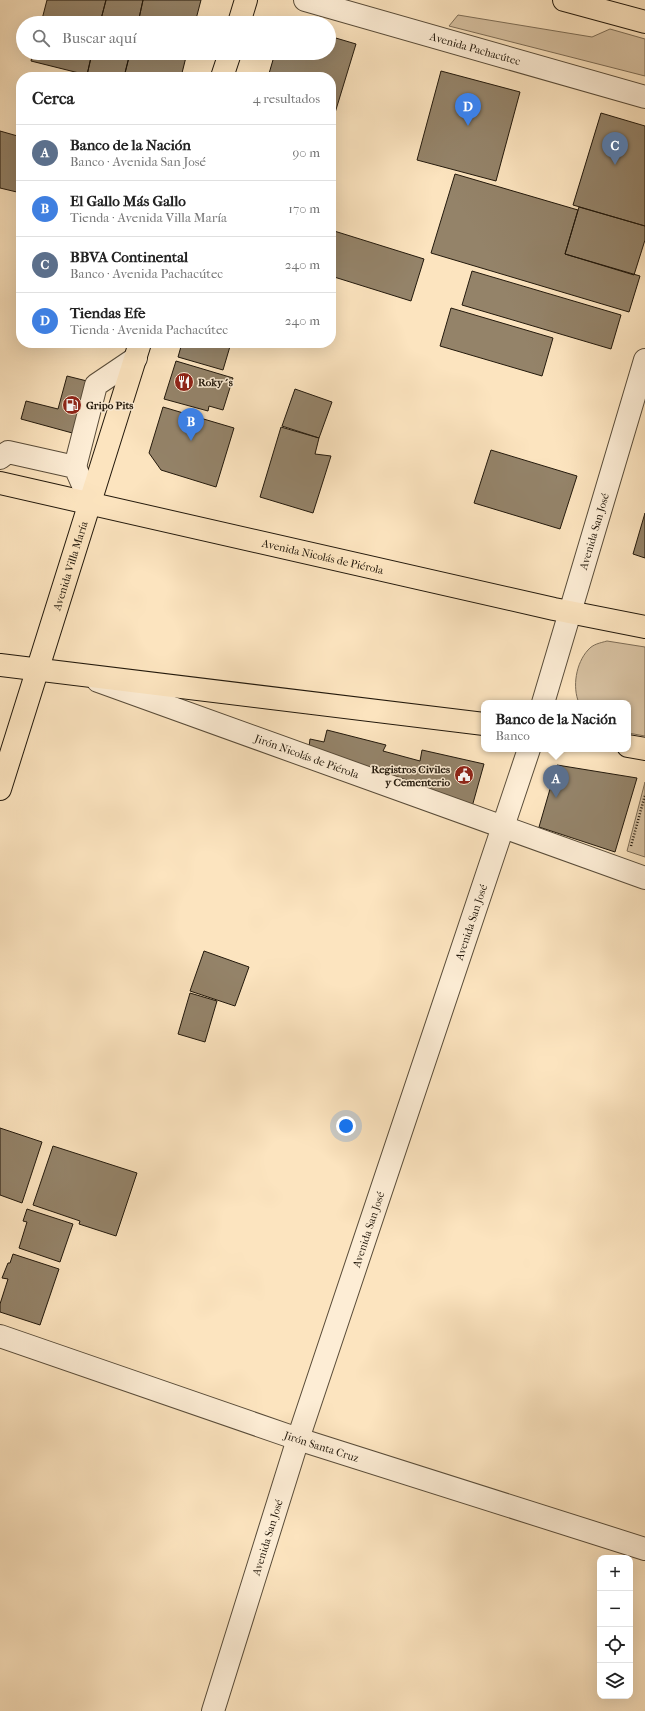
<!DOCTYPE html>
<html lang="es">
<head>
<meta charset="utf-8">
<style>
  body { margin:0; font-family:"IM FELL French Canon",serif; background:#f2f2f2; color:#222 }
  .controls { position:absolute; right:12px; bottom:12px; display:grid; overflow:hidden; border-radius:8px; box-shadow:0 4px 16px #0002 }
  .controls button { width:36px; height:36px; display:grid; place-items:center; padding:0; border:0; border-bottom:1px solid #e0e0e0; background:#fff; color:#222; font:20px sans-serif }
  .you { position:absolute; left:346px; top:1126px; width:14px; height:14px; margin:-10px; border:3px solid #fff; border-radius:50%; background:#1a73e8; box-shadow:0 0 0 6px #1a73e833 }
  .badge { display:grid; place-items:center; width:26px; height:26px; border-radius:50%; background:#8f2418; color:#fff; font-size:13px; font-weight:700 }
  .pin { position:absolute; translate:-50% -33px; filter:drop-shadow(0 1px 2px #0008) }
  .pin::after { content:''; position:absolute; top:21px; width:14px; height:12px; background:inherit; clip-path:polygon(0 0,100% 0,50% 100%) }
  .popup { position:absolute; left:481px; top:700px; width:150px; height:52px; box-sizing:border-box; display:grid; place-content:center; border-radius:8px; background:#fff; filter:drop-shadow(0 1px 3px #0005); font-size:13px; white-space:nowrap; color:#767676 }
  .popup b { font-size:15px; color:#222 }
  .popup::after { content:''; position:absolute; left:50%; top:100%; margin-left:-8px; border:8px solid transparent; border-top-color:#fff }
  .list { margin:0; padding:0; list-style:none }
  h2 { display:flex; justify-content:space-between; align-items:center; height:52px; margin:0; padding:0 16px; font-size:17px }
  h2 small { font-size:13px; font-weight:400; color:#767676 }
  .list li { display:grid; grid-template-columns:26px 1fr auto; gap:12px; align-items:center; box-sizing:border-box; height:56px; padding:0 16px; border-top:1px solid #e0e0e0 }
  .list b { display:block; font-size:15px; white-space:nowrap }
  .list p { margin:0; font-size:13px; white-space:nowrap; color:#767676 }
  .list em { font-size:13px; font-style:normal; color:#767676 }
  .icon { flex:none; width:22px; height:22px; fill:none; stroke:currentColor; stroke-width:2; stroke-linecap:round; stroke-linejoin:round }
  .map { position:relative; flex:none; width:645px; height:1711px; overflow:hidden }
  .search { position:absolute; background:#fff; box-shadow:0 4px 16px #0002; left:16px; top:16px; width:320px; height:44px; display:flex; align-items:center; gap:10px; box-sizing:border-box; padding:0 14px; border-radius:22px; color:#767676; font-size:15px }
  .panel { position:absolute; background:#fff; box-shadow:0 4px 16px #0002; left:16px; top:72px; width:320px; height:276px; border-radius:16px }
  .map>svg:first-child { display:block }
</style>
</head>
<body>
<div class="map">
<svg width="645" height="1711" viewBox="0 0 645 1711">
  <rect width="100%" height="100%" fill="#fce4bf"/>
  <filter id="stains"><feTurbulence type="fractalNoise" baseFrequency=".005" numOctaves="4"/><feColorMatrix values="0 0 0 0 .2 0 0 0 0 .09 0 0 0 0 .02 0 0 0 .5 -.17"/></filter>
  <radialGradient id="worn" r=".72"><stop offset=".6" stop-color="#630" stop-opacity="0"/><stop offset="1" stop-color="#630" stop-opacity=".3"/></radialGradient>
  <!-- green -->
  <path fill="#d7c1a1" stroke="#7d6d56" d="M458 15 592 37 610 29 645 39V76L449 26Z
    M607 641 645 647V736L628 733V703H579C572 687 576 663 588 650 593 644 600 643 607 641Z
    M645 782V857L627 851Z"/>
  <!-- building -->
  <path fill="#948369" stroke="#23190c" d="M47 0H106L100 23H41Z
    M106 0H143L138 23H100Z
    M143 0H201L195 23H138Z
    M329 36 356 44 331 126V77H268L275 53H329Z
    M33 53H92L87 75 31 61Z
    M92 53H130L124 77H96L87 75Z
    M130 53H187L181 77H124Z
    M441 71 520 92 496 181 417 160Z
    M601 113 645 126V226L573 205Z
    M0 131 21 137V193L0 188Z
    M455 174 578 210 565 254 640 276 629 312 431 253Z
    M579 207 645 226V240L634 275 565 254Z
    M331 230 424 259 411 301 331 276Z
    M472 271 621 315 611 349 462 305Z
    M451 308 553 338 542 376 440 346Z
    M182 343H231L223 370 178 357Z
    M176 361 233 378 223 410 209 406 208 411 164 399Z
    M67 376 91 382 76 434 21 419 26 401 58 409Z
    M295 389 332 402 319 438 282 426Z
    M163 407 234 428 216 487 161 470 149 453Z
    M281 427 319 438 315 454 331 456 313 513 260 497Z
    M491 450 577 476 560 529 474 503Z
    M645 513V558L633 554Z
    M327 730 386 745 383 751 420 761 422 750 484 764 470 814 308 755 310 739 324 742Z
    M557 765 637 778 615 852 539 827Z
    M204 951 249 967 235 1006 190 991Z
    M190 993 217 1001 205 1042 178 1034Z
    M0 1128 42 1142 22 1203 0 1195Z
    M53 1146 137 1173 116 1236 79 1224 80 1221 33 1205Z
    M27 1209 73 1224 60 1262 19 1248 27 1222 23 1221Z
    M13 1254 59 1269 40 1325 0 1312V1304L8 1279 2 1278 8 1263H10Z"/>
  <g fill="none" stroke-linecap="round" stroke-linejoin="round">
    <!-- minor casing -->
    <g stroke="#594c39" stroke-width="24">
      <g id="minor">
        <path id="s1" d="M305 0 645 97"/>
        <path d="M0 458 8 452 75 467 91 503"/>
        <path d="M75 467 96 385 136 358"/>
        <path id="s2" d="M98 681 645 878"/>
        <path id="s3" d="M543 703 645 360"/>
        <path id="s4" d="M0 1336 298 1439 645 1549"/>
        <path id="s5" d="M213 1711 298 1439 529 749"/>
      </g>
    </g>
    <!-- major casing -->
    <g stroke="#23190c" stroke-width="24">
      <g id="major">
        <path d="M564 0 645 22"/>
        <path d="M239 23 246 0"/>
        <path d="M222 77 230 53"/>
        <path id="s6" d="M0 483 554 609 645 627"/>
        <path d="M0 665 484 724"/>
        <path d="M628 746 645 749"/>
        <path id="s7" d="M0 789 140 343"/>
      </g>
    </g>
    <!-- path -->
    <path stroke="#23190c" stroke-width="2.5" stroke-dasharray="1 2" stroke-linecap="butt" d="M631 846 645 795"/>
    <!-- minor -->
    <use href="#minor" stroke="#fdedd5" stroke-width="22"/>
    <!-- major -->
    <use href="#major" stroke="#fce4bf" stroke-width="22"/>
  </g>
  <!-- icons -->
  <defs>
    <g id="restaurant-disc" transform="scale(1)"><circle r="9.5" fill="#8f2418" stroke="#fdedd5"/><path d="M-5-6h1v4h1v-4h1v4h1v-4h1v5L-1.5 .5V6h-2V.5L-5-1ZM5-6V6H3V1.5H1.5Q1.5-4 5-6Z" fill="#fff"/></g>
    <g id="fuel-disc" transform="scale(1)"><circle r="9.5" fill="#8f2418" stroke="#fdedd5"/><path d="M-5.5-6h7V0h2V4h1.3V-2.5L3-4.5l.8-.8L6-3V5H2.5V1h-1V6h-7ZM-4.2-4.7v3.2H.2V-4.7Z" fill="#fff"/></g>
    <g id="civic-disc" transform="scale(1)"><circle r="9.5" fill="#8f2418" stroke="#fdedd5"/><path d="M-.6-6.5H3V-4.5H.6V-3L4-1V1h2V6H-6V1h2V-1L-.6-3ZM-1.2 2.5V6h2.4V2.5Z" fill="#fff"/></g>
  </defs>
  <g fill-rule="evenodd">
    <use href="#restaurant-disc" x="184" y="382"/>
    <use href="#fuel-disc" x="72" y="405"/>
    <use href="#civic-disc" x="464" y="775"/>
  </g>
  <g text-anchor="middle" stroke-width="3" stroke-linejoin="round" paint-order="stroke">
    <!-- street labels -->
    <g font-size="11" fill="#23190c" stroke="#fdedd5">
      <text dy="4" stroke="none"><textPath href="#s1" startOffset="177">Avenida Pachacútec</textPath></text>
      <text dy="4" stroke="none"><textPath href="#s3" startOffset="179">Avenida San José</textPath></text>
      <text dy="4" stroke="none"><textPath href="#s6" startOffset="331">Avenida Nicolás de Piérola</textPath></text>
      <text dy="4" stroke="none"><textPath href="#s7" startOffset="234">Avenida Villa María</textPath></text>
      <text dy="4" stroke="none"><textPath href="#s2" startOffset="222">Jirón Nicolás de Piérola</textPath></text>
      <text dy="4" stroke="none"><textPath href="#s5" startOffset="830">Avenida San José</textPath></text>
      <text dy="4" stroke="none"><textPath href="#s5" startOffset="506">Avenida San José</textPath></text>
      <text dy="4" stroke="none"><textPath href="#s4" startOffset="340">Jirón Santa Cruz</textPath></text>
      <text dy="4" stroke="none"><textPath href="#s5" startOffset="182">Avenida San José</textPath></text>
    </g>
    <!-- poi labels -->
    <g font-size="11" font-weight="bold" fill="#23190c" stroke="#fdedd5" text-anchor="start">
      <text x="198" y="386">Roky´s</text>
      <text x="86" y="409">Gripo Pits</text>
      <text x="450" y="773" text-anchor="end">Registros Civiles<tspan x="450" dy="13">y Cementerio</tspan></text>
    </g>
  </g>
  <rect width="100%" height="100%" filter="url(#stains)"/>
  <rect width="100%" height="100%" fill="url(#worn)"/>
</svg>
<div class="controls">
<button>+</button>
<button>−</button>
<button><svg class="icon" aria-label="locate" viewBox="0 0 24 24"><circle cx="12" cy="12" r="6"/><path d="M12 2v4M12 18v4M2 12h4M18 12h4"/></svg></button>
<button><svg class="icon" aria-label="layers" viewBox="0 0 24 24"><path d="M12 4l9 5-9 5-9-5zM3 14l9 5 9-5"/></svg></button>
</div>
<div class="you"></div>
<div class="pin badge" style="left:556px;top:798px;background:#5c6f8a">A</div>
<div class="popup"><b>Banco de la Nación</b>Banco</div>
<div class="pin badge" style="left:191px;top:441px;background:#3f7fe0">B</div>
<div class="pin badge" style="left:615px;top:165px;background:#5c6f8a">C</div>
<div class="pin badge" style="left:468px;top:126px;background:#3f7fe0">D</div>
<div class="search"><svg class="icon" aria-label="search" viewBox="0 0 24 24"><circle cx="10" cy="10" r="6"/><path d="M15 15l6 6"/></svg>Buscar aquí</div>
<section class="panel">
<h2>Cerca<small>4 resultados</small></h2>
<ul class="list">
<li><span class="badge" style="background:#5c6f8a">A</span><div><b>Banco de la Nación</b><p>Banco · Avenida San José</p></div><em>90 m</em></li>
<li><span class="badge" style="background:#3f7fe0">B</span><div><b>El Gallo Más Gallo</b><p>Tienda · Avenida Villa María</p></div><em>170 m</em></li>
<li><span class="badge" style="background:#5c6f8a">C</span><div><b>BBVA Continental</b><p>Banco · Avenida Pachacútec</p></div><em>240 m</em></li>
<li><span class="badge" style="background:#3f7fe0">D</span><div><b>Tiendas Efe</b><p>Tienda · Avenida Pachacútec</p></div><em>240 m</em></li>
</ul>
</section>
</div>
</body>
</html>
